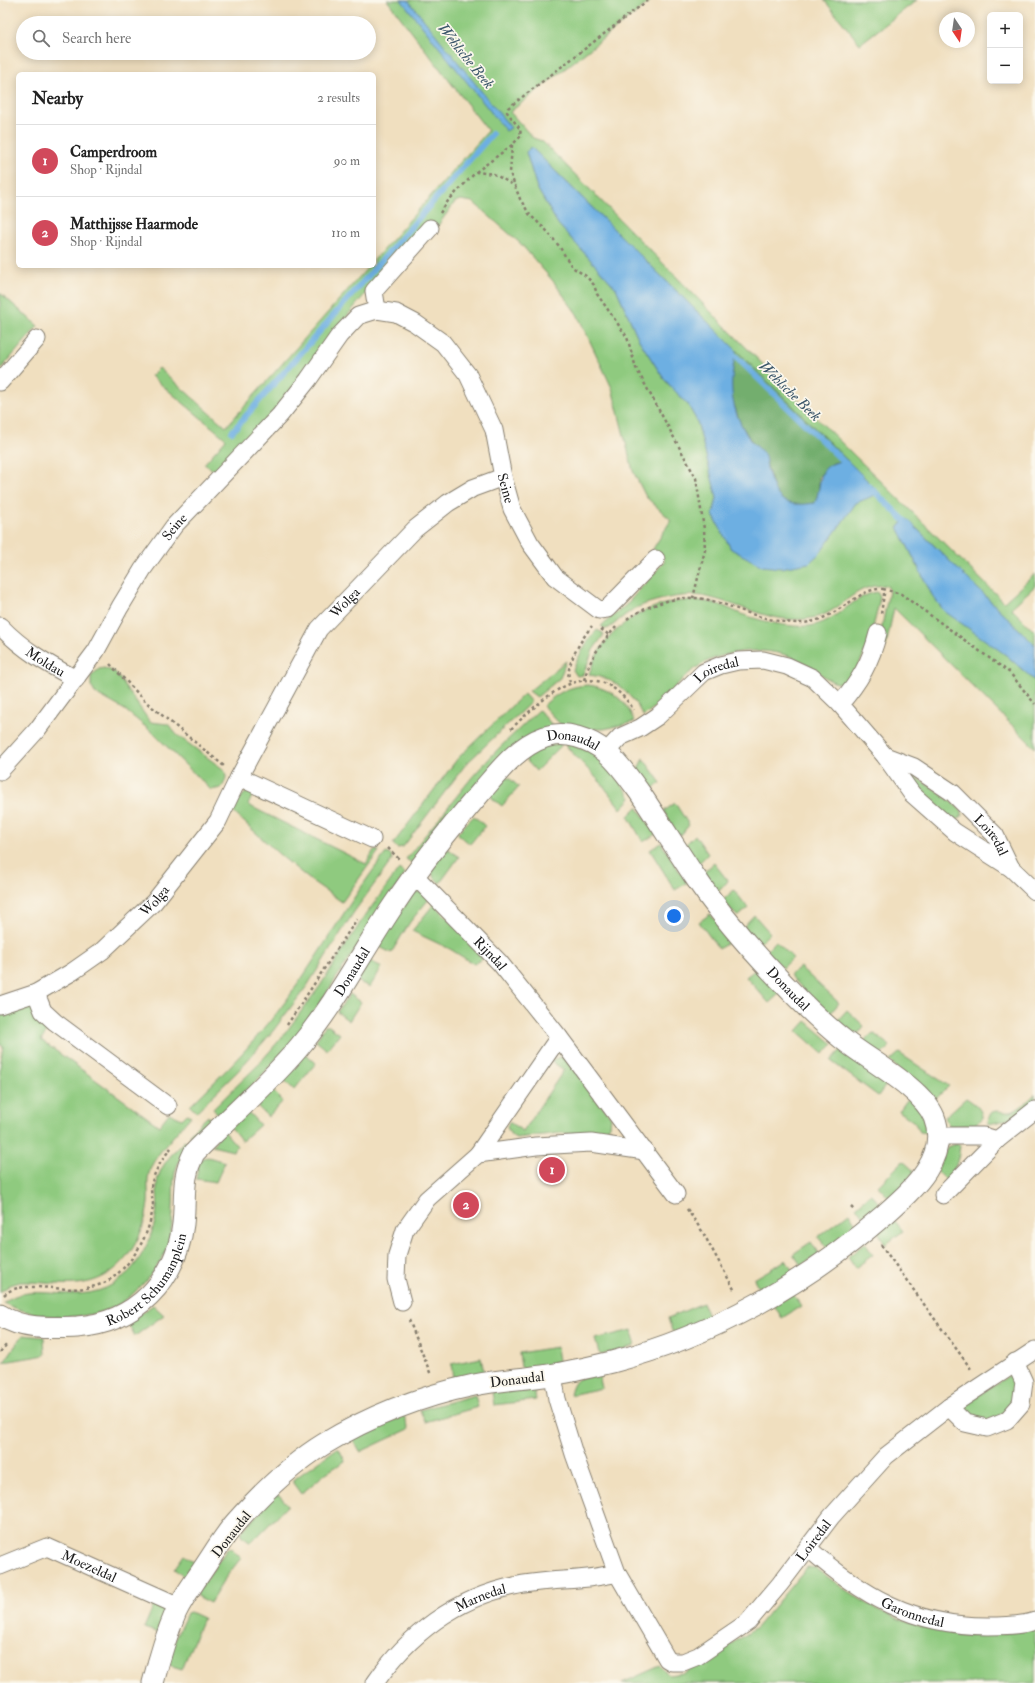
<!DOCTYPE html>
<html lang="en">
<head>
<meta charset="utf-8">
<style>
  body { margin:0; font-family:"IM FELL Double Pica",serif; background:#f6f6f6; color:#222 }
  .controls { position:absolute; right:12px; top:12px; display:grid; overflow:hidden; border-radius:6px; box-shadow:0 2px 10px #0003 }
  .controls button { width:36px; height:36px; display:grid; place-items:center; padding:0; border:0; border-bottom:1px solid #e0e0e0; background:#fff; color:#222; font:20px sans-serif }
  .compass { position:absolute; left:939px; top:12px; width:36px; height:36px; border-radius:50%; background:#fff; box-shadow:0 2px 10px #0003; rotate:167deg }
  .you { position:absolute; left:674px; top:916px; width:14px; height:14px; margin:-10px; border:3px solid #fff; border-radius:50%; background:#1a73e8; box-shadow:0 0 0 6px #1a73e833 }
  .badge { display:grid; place-items:center; width:26px; height:26px; border-radius:50%; background:#d1495b; color:#fff; font-size:13px; font-weight:700 }
  .pin { position:absolute; translate:-50% -50%; border:2px solid #fff; box-shadow:0 1px 4px #0006 }
  .list { margin:0; padding:0; list-style:none }
  h2 { display:flex; justify-content:space-between; align-items:center; height:52px; margin:0; padding:0 16px; font-size:17px }
  h2 small { font-size:13px; font-weight:400; color:#767676 }
  .list li { display:grid; grid-template-columns:26px 1fr auto; gap:12px; align-items:center; box-sizing:border-box; height:72px; padding:0 16px; border-top:1px solid #e0e0e0 }
  .list b { display:block; font-size:15px; white-space:nowrap }
  .list p { margin:0; font-size:13px; white-space:nowrap; color:#767676 }
  .list em { font-size:13px; font-style:normal; color:#767676 }
  .icon { flex:none; width:22px; height:22px; fill:none; stroke:currentColor; stroke-width:2; stroke-linecap:round; stroke-linejoin:round }
  .map { position:relative; flex:none; width:1035px; height:1683px; overflow:hidden }
  .search { position:absolute; background:#fff; box-shadow:0 2px 10px #0003; left:16px; top:16px; width:360px; height:44px; display:flex; align-items:center; gap:10px; box-sizing:border-box; padding:0 14px; border-radius:22px; color:#767676; font-size:15px }
  .panel { position:absolute; background:#fff; box-shadow:0 2px 10px #0003; left:16px; top:72px; width:360px; height:196px; border-radius:6px }
  .map>svg:first-child { display:block }
</style>
</head>
<body>
<div class="map">
<svg width="1035" height="1683" viewBox="0 0 1035 1683">
  <rect width="100%" height="100%" fill="#fbf7ec"/>
  <filter id="ink" filterUnits="userSpaceOnUse"><feTurbulence type="fractalNoise" baseFrequency=".025" numOctaves="2"/><feDisplacementMap in="SourceGraphic" scale="8" xChannelSelector="R" yChannelSelector="G"/><feConvolveMatrix kernelMatrix="1 2 1 2 8 2 1 2 1" color-interpolation-filters="sRGB"/></filter>
  <filter id="wash" filterUnits="userSpaceOnUse"><feTurbulence type="fractalNoise" baseFrequency=".012" numOctaves="4" result="noise"/><feDisplacementMap in="SourceGraphic" scale="16" xChannelSelector="R" yChannelSelector="G"/><feGaussianBlur stdDeviation="0.9" result="paint"/><feColorMatrix in="noise" values="0 0 0 0 0 0 0 0 0 0 0 0 0 0 0 0 0 1.4 0 .05"/><feComposite in="paint" operator="in"/></filter>
  <g filter="url(#wash)">
    <rect width="100%" height="100%" fill="#f0dfbf"/>
    <!-- green -->
    <path fill="#8fca7f" stroke="#56734e" fill-rule="evenodd" d="M387 0H652L510 112 533 138 542 141 805 407 1004 602 1035 574V586L1011 608 1035 632V645L906 518 898 527 932 595 1006 655 1035 681V748L894 608 886 646 883 644 880 636 889 591 888 587 885 585C878 586 871 586 864 589 841 600 835 616 805 619 769 623 736 602 702 596 684 593 646 601 631 611 623 616 616 623 609 628L605 629 601 626 625 606 665 561 653 549 671 520 646 497 633 471 612 388 577 314 553 281 520 243 473 202 461 200 455 202 434 231 387 268 351 311 278 407 215 471 204 464 226 439 151 376 159 368 226 427 369 266H374V260L488 131ZM531 147 879 492 856 503 820 553 731 549 713 515 717 498 697 421 688 405 664 379 639 340 616 288 558 224 537 188 526 152Z
      M824 0H917L860 44Z
      M0 293 38 326 0 370Z
      M877 592 880 597C877 614 861 685 838 683 829 682 820 673 813 668 787 650 754 647 725 655 684 665 674 695 643 716 631 693 616 678 589 675 602 624 662 591 713 603 723 605 732 610 741 614 762 621 788 628 810 626 837 622 854 595 877 592Z
      M597 630 603 633V636L593 650 583 675 577 676 573 670C579 655 586 642 597 630Z
      M566 661 560 678 537 697 529 691Z
      M104 668 115 672 150 722 168 724 177 735 223 769C228 775 226 782 221 788L211 790 152 732 125 710 95 693 91 686V676L99 669Z
      M588 685C610 688 628 701 634 722L604 729H592L560 724 543 706C557 693 569 686 588 685Z
      M524 694 531 702 466 764 403 847 397 848 393 844 458 758Z
      M539 710 552 725 412 863 406 859 473 776 498 749Z
      M560 743 561 746 536 771 526 760V756L537 748Z
      M567 743 591 752 612 771 631 798 621 809 602 784 567 747Z
      M643 758 661 783 650 790 637 772Z
      M904 770 940 793 962 811V816L955 822 917 789Z
      M505 778H509L519 787 502 806 492 798 491 795Z
      M251 789 254 792 248 805 366 864 374 850 379 851 342 902 309 879 280 855 232 811 242 796Z
      M675 803 689 825 681 835 677 834 664 811Z
      M637 807 656 834 643 842 628 816Z
      M474 816 485 826 470 844 459 835 458 832Z
      M695 835 708 854 699 863H696L686 847V844Z
      M661 843 687 883 675 890 650 850Z
      M448 849 459 857 440 883C424 871 435 863 444 850Z
      M386 853 391 855 392 860 354 912 307 986 273 1031 238 1071 196 1112 190 1106C225 1072 259 1038 288 998 322 951 350 899 386 853Z
      M714 863 728 881 719 891H715L704 872Z
      M399 869 405 874 308 1021 291 1043 222 1119 213 1109 257 1066 283 1036 320 986 362 920Z
      M734 890 748 908 738 917 724 902V899Z
      M418 892 423 893 429 899 410 922 391 953 380 947 379 943 414 893Z
      M434 904 483 955V958L474 964 450 949 412 931Z
      M710 914 730 937V941L719 949 699 922Z
      M754 915 770 933 760 943H757L744 928 745 925Z
      M776 941 793 958 783 968 766 951Z
      M368 960 382 967 370 987 359 982 358 977Z
      M800 967 839 1003 830 1014H826L790 975Z
      M759 969 779 991V994L769 1003 746 977 755 970Z
      M350 994 361 1002 349 1021 337 1012Z
      M26 1004 35 1009 50 1028 41 1040 159 1126 169 1113 182 1119 187 1114 191 1116C180 1130 155 1154 150 1170 146 1180 149 1192 148 1203 144 1239 122 1277 84 1283 63 1287 41 1281 20 1282L10 1285 0 1292V1067L3 1046 0 1045V1016Z
      M847 1010 864 1026 856 1036 837 1024V1021Z
      M806 1021 833 1044 823 1054 797 1031Z
      M325 1026H329L340 1034 327 1050 316 1041Z
      M873 1033 890 1046 881 1055 863 1042Z
      M843 1050 885 1081 886 1085 878 1096 831 1061 840 1051Z
      M899 1053 949 1086 937 1098 932 1099 890 1061Z
      M306 1054 316 1063 294 1090 284 1080 283 1076Z
      M560 1057 567 1059 611 1117 610 1126 603 1134 598 1136 561 1133 516 1138 511 1135 507 1127 509 1122 523 1131 564 1070 551 1061Z
      M270 1091H273L283 1101 268 1117 258 1107V1104Z
      M1035 1094V1101C1022 1115 1006 1121 988 1124 989 1102 1003 1116 1014 1111 1022 1107 1029 1100 1035 1094Z
      M966 1098C974 1103 983 1109 982 1119L974 1125 950 1126 944 1118Z
      M909 1099 922 1110 929 1133 920 1132 914 1122 899 1111 907 1100Z
      M245 1113 250 1114 260 1125 242 1141 229 1125Z
      M208 1116 216 1124 197 1142 189 1134Z
      M223 1130 237 1146 233 1151 212 1146Z
      M184 1141 191 1146C185 1152 180 1158 177 1166 172 1179 174 1195 173 1208 173 1220 171 1233 168 1244 165 1255 158 1265 152 1273 143 1285 133 1295 121 1303 89 1323 36 1319 3 1303 34 1277 81 1312 122 1278 141 1263 155 1233 157 1208 159 1198 155 1188 158 1178 162 1163 175 1151 184 1141Z
      M958 1143 960 1145C959 1159 955 1170 948 1182L937 1171 947 1147Z
      M208 1157 225 1162 216 1182 196 1179 199 1163 202 1158Z
      M903 1161 913 1170V1174L892 1197H888L878 1186Z
      M871 1194 880 1204V1207L865 1217 856 1207Z
      M849 1213 856 1224V1227L828 1248 826 1247 818 1237Z
      M894 1220 903 1231 885 1245 878 1231Z
      M811 1242 818 1253V1256L801 1265 793 1254Z
      M865 1243 873 1255 855 1268 848 1257Z
      M786 1260 792 1270V1274L763 1290H760L754 1279Z
      M793 1294 801 1306 782 1318 775 1307V1303Z
      M703 1303 708 1317 675 1332 672 1331 668 1318Z
      M153 1305 164 1315 135 1336 128 1323Z
      M632 1330 635 1343 634 1346 601 1355 599 1353 595 1339Z
      M23 1335 44 1337 45 1355 4 1362Z
      M557 1347 559 1362 557 1364 524 1369 521 1367 519 1353Z
      M481 1358 484 1372 483 1375 456 1380 453 1378 451 1364Z
      M1011 1374C1024 1397 1003 1425 977 1420 972 1419 964 1412 959 1408Z
      M599 1375 602 1388 570 1395C574 1376 582 1377 599 1375Z
      M531 1385 534 1388 536 1400 494 1405 492 1392Z
      M475 1395 478 1407 425 1422 420 1410Z
      M404 1416 409 1429 360 1452 353 1440 354 1437Z
      M336 1449H339L345 1461 326 1473 301 1494 293 1483V1480Z
      M276 1495H279L288 1505 251 1543 241 1536V1532Z
      M231 1548 241 1558 226 1577 210 1603 198 1597 197 1593 227 1549Z
      M184 1555 195 1563 186 1578 174 1569Z
      M807 1567 816 1568C888 1625 943 1644 1035 1629V1683H622L660 1666 669 1675 684 1673 704 1662 756 1628Z
      M156 1600 162 1606 165 1613 159 1633 144 1628Z
      M190 1612 203 1618 182 1669 169 1665 176 1637 187 1613Z"/>
    <!-- forest -->
    <path fill="#73ae6e" stroke="#486545" d="M736 350 847 460 833 463 819 476V490L815 503 801 505 786 503 775 492 763 453 752 442 740 423 732 398 731 379Z"/>
    <!-- water -->
    <path fill="#6dafe2" stroke="#44667f" d="M401 0H408L511 128 506 131Z
      M531 147 736 350C729 387 729 407 750 440 754 445 760 448 763 453 766 457 766 463 767 468 776 499 781 508 815 503 824 478 814 465 847 460L880 493 856 503 820 553 809 563 781 568 762 566 731 549 713 515 717 498 697 421 688 405 664 379 639 340 616 288 558 224 537 188 526 152Z
      M906 518 1035 645V681L1006 655 944 611 932 595 898 527Z"/>
    <g fill="none" stroke-linecap="round" stroke-linejoin="round">
      <!-- stream -->
      <path stroke="#6dafe2" stroke-width="6" d="M730 351 848 466
        M232 432 492 134
        M872 489 910 526"/>
    </g>
  </g>
  <g filter="url(#ink)">
    <g fill="none" stroke-linecap="round" stroke-linejoin="round">
      <!-- minor casing -->
      <g stroke="#867e6e" stroke-width="19">
        <g id="minor">
          <path d="M377 310 374 291 430 228"/>
          <path d="M0 382 37 339"/>
          <path id="s1" d="M0 626C22 649 47 664 76 679"/>
          <path d="M840 704C859 682 871 662 878 633"/>
          <path id="s2" d="M606 752 620 737 640 728 658 716 704 672 721 665 738 661 763 660 787 666 813 678 840 704 885 756 912 794 955 832 1011 868 1035 891"/>
          <path id="s3" d="M885 756 914 767 953 793 995 835 1011 868"/>
          <path id="s4" d="M0 771 37 730 96 651 120 607 143 569 174 526 280 415 308 380 339 336 358 316 377 310 396 313 415 323 443 343 468 375 494 430 503 477 512 509 530 543 555 577 599 610 607 609 656 559"/>
          <path d="M239 777 372 839"/>
          <path id="s5" d="M415 876 500 963 559 1037 676 1194"/>
          <path d="M36 993 43 1011 55 1022 168 1106"/>
          <path id="s6" d="M0 1005 36 993 72 972 102 951 154 902 218 821 239 777 319 629 415 529 448 503 473 488 503 477"/>
          <path d="M938 1136H983L997 1140 1035 1110"/>
          <path d="M478 1154 559 1037"/>
          <path d="M943 1195 997 1140"/>
          <path d="M402 1302 396 1279 397 1255 405 1230 427 1199 478 1154 536 1146 591 1143 645 1151"/>
          <path id="s7" d="M553 1375 557 1399 574 1454 617 1573 667 1659 672 1662H683L698 1656 748 1622 780 1584 831 1517 886 1456 949 1407 1035 1350"/>
          <path d="M949 1407 965 1423 987 1428 1007 1420 1021 1404 1024 1382 1015 1362"/>
          <path id="s8" d="M808 1548C861 1595 913 1626 987 1626 1002 1626 1020 1626 1035 1621"/>
          <path id="s9" d="M0 1566 47 1547 179 1606"/>
          <path id="s10" d="M375 1683C408 1635 456 1598 514 1586 548 1578 583 1582 617 1573"/>
        </g>
      </g>
      <!-- tertiary casing -->
      <g stroke="#867e6e" stroke-width="23">
        <g id="tertiary">
          <path id="s11" d="M0 1315C22 1330 51 1328 77 1327 135 1323 176 1281 183 1224 186 1196 181 1179 194 1153 229 1117 268 1085 300 1046 337 1002 363 950 395 903 421 864 451 827 481 792 499 771 518 746 545 737 566 730 590 739 606 752 619 763 630 779 640 793 658 820 675 847 693 874 719 913 749 948 782 982 802 1003 822 1023 845 1041 870 1061 922 1088 934 1117 950 1158 912 1190 884 1215 806 1283 713 1336 612 1362 591 1367 570 1372 549 1375 524 1379 499 1380 474 1385 422 1396 370 1416 324 1444 293 1463 260 1495 236 1522 222 1538 211 1558 199 1575 191 1587 182 1599 176 1612 166 1635 159 1659 153 1683"/>
        </g>
      </g>
      <!-- path -->
      <path stroke="#867e6e" stroke-width="2.5" stroke-dasharray="3 3" stroke-linecap="butt" d="M648 0 508 108 507 112 520 129 521 136 512 145 510 173 520 199 530 215 546 230 559 246 572 267 586 276 594 285 597 294 627 337 636 368 696 478 704 529 705 550 693 598
        M476 172 512 145
        M440 213 448 201 476 172 494 174 515 186
        M883 589 901 594 1010 673 1035 704
        M627 619C645 607 670 597 693 598 709 598 725 605 740 610 759 617 780 623 800 623 835 623 859 586 883 589L884 594 881 614
        M601 629 609 635
        M110 664 146 702 224 766
        M584 680C591 656 600 645 616 627
        M570 682C563 668 582 638 592 626
        M511 729C548 693 593 650 634 710
        M388 848 400 860
        M287 1025 357 919
        M851 1207 855 1211
        M687 1209 702 1231 735 1291
        M881 1245 971 1369
        M4 1295C25 1274 81 1304 115 1276 135 1259 150 1234 153 1206 153 1200 151 1194 151 1188 152 1174 163 1158 171 1148
        M409 1320 431 1375
        M0 1352 8 1343"/>
      <!-- minor -->
      <use href="#minor" stroke="#fff" stroke-width="17"/>
      <!-- tertiary -->
      <use href="#tertiary" stroke="#fff" stroke-width="21"/>
    </g>
  </g>
  <g text-anchor="middle" stroke-width="3.5" stroke-linejoin="round" paint-order="stroke">
    <!-- street labels -->
    <g font-size="14" fill="#1c1c1c" stroke="#fbf7ec">
      <text dy="5" stroke="none"><textPath href="#s4" startOffset="837">Seine</textPath></text>
      <text dy="5" stroke="none"><textPath href="#s4" startOffset="301">Seine</textPath></text>
      <text dy="5" stroke="none"><textPath href="#s6" startOffset="545">Wolga</textPath></text>
      <text dy="5" stroke="none"><textPath href="#s1" startOffset="58">Moldau</textPath></text>
      <text dy="5" stroke="none"><textPath href="#s2" startOffset="140">Loiredal</textPath></text>
      <text dy="5" stroke="none"><textPath href="#s11" startOffset="890">Donaudal</textPath></text>
      <text dy="5" stroke="none"><textPath href="#s3" startOffset="135">Loiredal</textPath></text>
      <text dy="5" stroke="none"><textPath href="#s6" startOffset="189">Wolga</textPath></text>
      <text dy="5" stroke="none"><textPath href="#s5" startOffset="108">Rijndal</textPath></text>
      <text dy="5" stroke="none"><textPath href="#s11" startOffset="554">Donaudal</textPath></text>
      <text dy="5" stroke="none"><textPath href="#s11" startOffset="1226">Donaudal</textPath></text>
      <text dy="5" stroke="none"><textPath href="#s11" startOffset="170">Robert Schumanplein</textPath></text>
      <text transform="translate(517 1379) rotate(-7)" y="5">Donaudal</text>
      <text transform="translate(231 1534) rotate(-52)" y="5">Donaudal</text>
      <text dy="5" stroke="none"><textPath href="#s7" startOffset="506">Loiredal</textPath></text>
      <text dy="5" stroke="none"><textPath href="#s9" startOffset="97">Moezeldal</textPath></text>
      <text dy="5" stroke="none"><textPath href="#s10" startOffset="138">Marnedal</textPath></text>
      <text dy="5" stroke="none"><textPath href="#s8" startOffset="124">Garonnedal</textPath></text>
    </g>
    <!-- water labels -->
    <g font-size="15" font-style="italic" fill="#3c576b" stroke="#fbf7ec">
      <text transform="translate(466 56) rotate(51)" y="5">Wehlsche Beek</text>
      <text transform="translate(790 391) rotate(44)" y="5">Wehlsche Beek</text>
    </g>
  </g>
</svg>
<div class="controls">
<button>+</button>
<button>−</button>
</div>
<svg class="compass" viewBox="-18 -18 36 36"><path d="M0-13l5 13h-10z" fill="#e53935"/><path d="M0 13l5-13h-10z" fill="#767676"/></svg>
<div class="you"></div>
<div class="pin badge" style="left:552px;top:1170px">1</div>
<div class="pin badge" style="left:466px;top:1205px">2</div>
<div class="search"><svg class="icon" aria-label="search" viewBox="0 0 24 24"><circle cx="10" cy="10" r="6"/><path d="M15 15l6 6"/></svg>Search here</div>
<section class="panel">
<h2>Nearby<small>2 results</small></h2>
<ul class="list">
<li><span class="badge">1</span><div><b>Camperdroom</b><p>Shop · Rijndal</p></div><em>90 m</em></li>
<li><span class="badge">2</span><div><b>Matthijsse Haarmode</b><p>Shop · Rijndal</p></div><em>110 m</em></li>
</ul>
</section>
</div>
</body>
</html>
